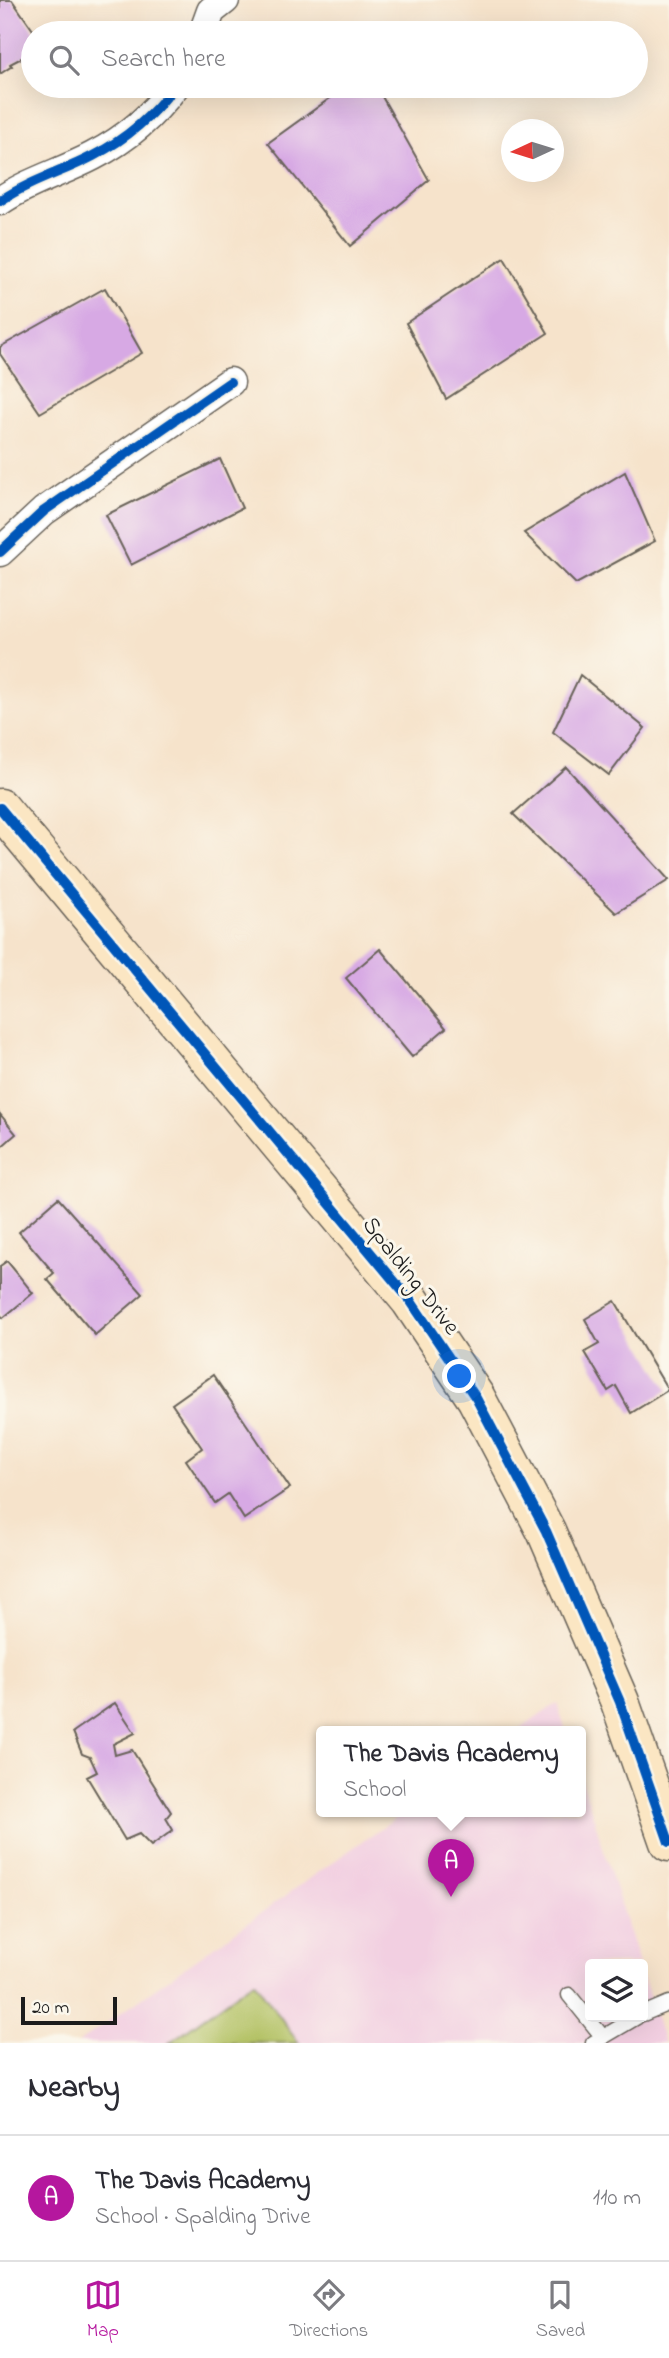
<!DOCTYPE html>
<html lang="en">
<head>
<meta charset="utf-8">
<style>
  body { margin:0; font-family:"Indie Flower",sans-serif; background:#f7f7f7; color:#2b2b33 }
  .controls { position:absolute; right:21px; bottom:21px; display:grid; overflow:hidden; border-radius:7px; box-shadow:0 7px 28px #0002 }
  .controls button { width:63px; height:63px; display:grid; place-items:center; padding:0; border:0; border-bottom:2px solid #e1e1e2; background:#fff; color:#2b2b33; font:35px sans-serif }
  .compass { position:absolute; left:501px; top:119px; width:63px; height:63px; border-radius:50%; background:#fff; box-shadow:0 7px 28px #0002; rotate:266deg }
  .scale { position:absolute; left:21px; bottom:18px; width:96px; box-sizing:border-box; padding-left:7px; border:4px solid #1c1c1c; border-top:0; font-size:19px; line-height:24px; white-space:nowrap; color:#1c1c1c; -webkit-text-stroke:5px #fbf7ec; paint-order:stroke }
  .you { position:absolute; left:460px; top:1377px; width:24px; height:24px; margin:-18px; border:5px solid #fff; border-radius:50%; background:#1a73e8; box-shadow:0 0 0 10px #1a73e833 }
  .badge { display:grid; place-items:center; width:46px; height:46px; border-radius:50%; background:#b5179e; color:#fff; font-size:23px; font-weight:700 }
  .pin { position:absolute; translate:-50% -58px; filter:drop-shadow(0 2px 4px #0008) }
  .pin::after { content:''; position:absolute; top:37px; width:24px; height:21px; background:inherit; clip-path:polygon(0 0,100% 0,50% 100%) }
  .popup { position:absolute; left:316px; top:1726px; width:270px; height:91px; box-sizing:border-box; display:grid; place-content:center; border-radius:7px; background:#fff; filter:drop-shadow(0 2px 5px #0005); font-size:23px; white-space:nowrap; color:#7c7c81 }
  .popup b { font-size:26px; color:#2b2b33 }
  .popup::after { content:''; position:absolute; left:50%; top:100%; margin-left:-14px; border:14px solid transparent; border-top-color:#fff }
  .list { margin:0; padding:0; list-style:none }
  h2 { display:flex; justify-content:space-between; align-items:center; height:91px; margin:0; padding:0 28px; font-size:30px }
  h2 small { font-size:23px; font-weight:400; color:#7c7c81 }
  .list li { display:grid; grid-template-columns:46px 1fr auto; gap:21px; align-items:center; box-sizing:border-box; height:126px; padding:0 28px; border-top:2px solid #e1e1e2 }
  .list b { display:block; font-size:26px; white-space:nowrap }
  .list p { margin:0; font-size:23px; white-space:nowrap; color:#7c7c81 }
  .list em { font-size:23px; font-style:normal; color:#7c7c81 }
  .icon { flex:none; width:38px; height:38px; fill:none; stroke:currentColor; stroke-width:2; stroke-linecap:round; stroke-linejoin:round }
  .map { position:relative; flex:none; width:669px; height:2043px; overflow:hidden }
  .search { position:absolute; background:#fff; box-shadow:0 7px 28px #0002; left:21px; right:21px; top:21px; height:77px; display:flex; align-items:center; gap:18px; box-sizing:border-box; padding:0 24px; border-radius:38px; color:#7c7c81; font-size:26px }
  .sheet { height:217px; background:#fff }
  nav { display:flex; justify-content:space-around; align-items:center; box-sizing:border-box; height:98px; border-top:2px solid #e1e1e2; background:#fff; font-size:19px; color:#7c7c81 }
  nav a { display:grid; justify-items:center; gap:4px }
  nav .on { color:#b5179e }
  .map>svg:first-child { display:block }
</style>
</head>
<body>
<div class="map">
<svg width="669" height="2043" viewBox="0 0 669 2043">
  <rect width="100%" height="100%" fill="#fbf7ec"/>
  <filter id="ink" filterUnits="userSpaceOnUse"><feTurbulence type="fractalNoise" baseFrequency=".0143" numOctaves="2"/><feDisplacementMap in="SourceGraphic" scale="14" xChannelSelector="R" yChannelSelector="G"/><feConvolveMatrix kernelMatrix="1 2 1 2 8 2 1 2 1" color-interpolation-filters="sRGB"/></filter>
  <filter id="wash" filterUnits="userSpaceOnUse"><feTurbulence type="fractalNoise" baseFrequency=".00686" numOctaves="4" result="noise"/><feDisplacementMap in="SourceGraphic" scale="28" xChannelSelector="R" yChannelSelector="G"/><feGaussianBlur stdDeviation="1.57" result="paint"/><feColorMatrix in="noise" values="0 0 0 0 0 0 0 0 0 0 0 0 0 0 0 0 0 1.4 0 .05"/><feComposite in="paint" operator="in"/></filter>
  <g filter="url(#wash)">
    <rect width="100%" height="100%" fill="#f6e3cb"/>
    <!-- built -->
    <path fill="#f2cfe1" d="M557 1703 566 1731H518Z
      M581 1777 639 1964H590V2017H643V1976L664 2043H78L405 1811H580Z"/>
    <!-- green -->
    <path fill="#b2c164" stroke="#676e40" stroke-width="2" d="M254 1981 299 2043H169Z"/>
    <g id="blocks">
      <!-- building -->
      <path fill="#d7a9e4" d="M0 0H12L35 33 33 52 10 64 12 66 0 74Z
        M347 86H376L429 180 350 246 268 143Z
        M504 258 548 333 446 399 406 323Z
        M105 288 142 353 40 413 0 354V347Z
        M220 459 242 508 131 565 106 515Z
        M625 472 655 541 576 584 524 533Z
        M580 675 645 728 609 775 553 732Z
        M566 767 669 880 616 913 513 814Z
        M380 949 446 1028 412 1057 346 978Z
        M0 1114 16 1134 0 1148Z
        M58 1198 143 1294 95 1335 47 1279 54 1273 19 1232Z
        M7 1261 33 1293 3 1318 0 1314V1266Z
        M615 1301 668 1390 631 1413 616 1386 608 1391 585 1352 599 1344 585 1319Z
        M213 1375 290 1488 244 1519 228 1494 215 1503 186 1460 202 1448 172 1404Z
        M115 1703 135 1733 113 1744 115 1755 132 1750 171 1812 166 1818 173 1830 151 1846 139 1834 125 1840 87 1777 97 1772 90 1757 82 1754 73 1732Z"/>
    </g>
  </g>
  <g filter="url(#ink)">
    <use href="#blocks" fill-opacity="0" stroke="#686259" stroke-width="2"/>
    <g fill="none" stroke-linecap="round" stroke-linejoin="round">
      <!-- lane casing -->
      <g stroke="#686259" stroke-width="17">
        <path id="lane" d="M569 1995 602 2036
          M643 2014 669 2003
          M593 2043 637 2017"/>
      </g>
      <!-- street casing -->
      <g stroke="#686259" stroke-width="31">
        <path id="street" d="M203 33 211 11 225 0
          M0 201C29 181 63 172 93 156 128 138 152 116 175 86
          M0 552 44 511 230 382"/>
      </g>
      <!-- secondary casing -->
      <g stroke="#686259" stroke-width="41">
        <path id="secondary" d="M0 808 410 1300 476 1398 546 1531 620 1702 669 1842"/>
      </g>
      <!-- lane -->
      <use href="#lane" stroke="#fff" stroke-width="14"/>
      <!-- street -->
      <use href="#street" stroke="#fff" stroke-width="28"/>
      <!-- secondary -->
      <use href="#secondary" stroke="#fbe6c3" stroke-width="38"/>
      <!-- cycleway casing -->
      <g stroke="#fbf7ec" stroke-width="15">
        <path id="cycleway" d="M0 201C29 181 63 172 93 156 128 138 152 116 175 86
          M0 552 44 511 230 382
          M0 808 410 1300 476 1398 546 1531 620 1702 669 1842"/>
      </g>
      <!-- cycleway -->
      <use href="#cycleway" stroke="#0057b8" stroke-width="10"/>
    </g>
  </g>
  <g text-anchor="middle" stroke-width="6" stroke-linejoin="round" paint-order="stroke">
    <!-- street labels -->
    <g font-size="24" fill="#1c1c1c" stroke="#fbf7ec">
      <text transform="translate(412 1275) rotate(52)" y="8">Spalding Drive</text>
    </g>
  </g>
</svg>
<div class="controls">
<button><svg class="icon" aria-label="layers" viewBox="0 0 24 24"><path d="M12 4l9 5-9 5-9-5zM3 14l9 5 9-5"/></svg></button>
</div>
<svg class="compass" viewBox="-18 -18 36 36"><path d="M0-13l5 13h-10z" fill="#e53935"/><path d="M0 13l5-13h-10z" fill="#7c7c81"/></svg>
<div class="scale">20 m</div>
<div class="you"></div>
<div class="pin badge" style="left:451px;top:1897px">A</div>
<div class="popup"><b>The Davis Academy</b>School</div>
<div class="search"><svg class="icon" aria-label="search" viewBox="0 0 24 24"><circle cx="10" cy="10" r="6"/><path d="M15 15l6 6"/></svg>Search here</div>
</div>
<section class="sheet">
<h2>Nearby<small></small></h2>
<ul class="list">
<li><span class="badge">A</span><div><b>The Davis Academy</b><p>School · Spalding Drive</p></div><em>110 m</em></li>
</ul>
</section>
<nav>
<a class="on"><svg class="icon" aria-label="map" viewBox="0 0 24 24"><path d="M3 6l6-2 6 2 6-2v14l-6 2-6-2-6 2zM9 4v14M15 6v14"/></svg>Map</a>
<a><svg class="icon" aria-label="directions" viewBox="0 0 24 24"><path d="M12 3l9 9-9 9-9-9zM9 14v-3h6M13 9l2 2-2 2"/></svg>Directions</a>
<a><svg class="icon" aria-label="saved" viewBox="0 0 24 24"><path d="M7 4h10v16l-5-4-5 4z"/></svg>Saved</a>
</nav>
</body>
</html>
